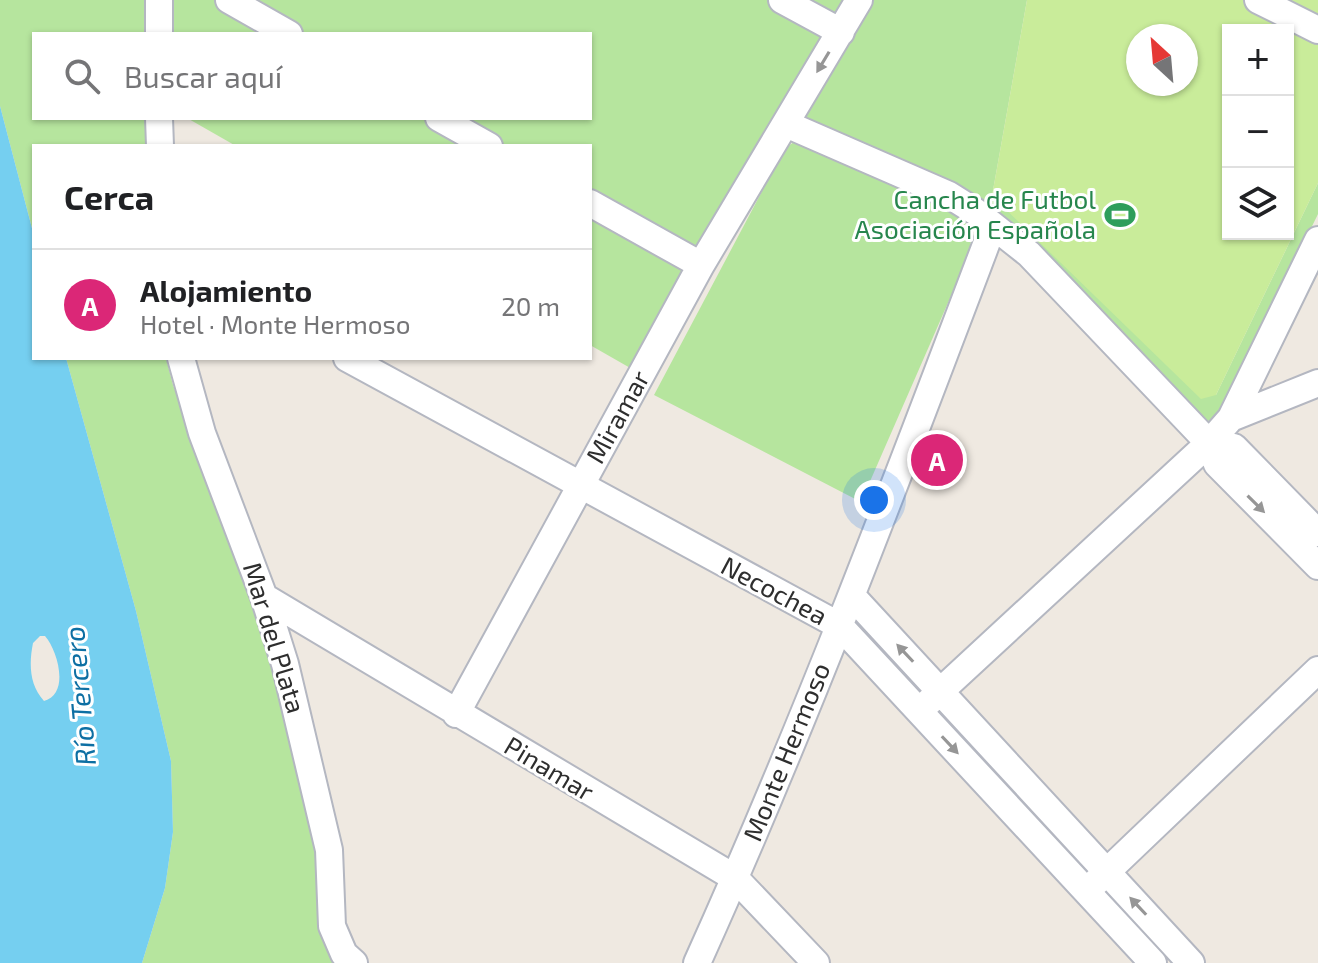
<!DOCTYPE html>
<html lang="es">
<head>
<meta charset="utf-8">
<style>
  body { margin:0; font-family:"Exo 2",sans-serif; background:#f2f2f2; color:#202124 }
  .controls { position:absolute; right:24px; top:24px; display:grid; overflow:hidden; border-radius:0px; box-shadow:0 2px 6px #0004 }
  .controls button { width:72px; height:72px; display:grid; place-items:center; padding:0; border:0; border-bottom:2px solid #e0e0e0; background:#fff; color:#202124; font:40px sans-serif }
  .compass { position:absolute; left:1126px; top:24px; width:72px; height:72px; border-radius:50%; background:#fff; box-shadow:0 2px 6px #0004; rotate:334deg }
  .you { position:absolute; left:874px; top:500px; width:28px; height:28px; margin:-20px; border:6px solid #fff; border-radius:50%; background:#1a73e8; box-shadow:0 0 0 12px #1a73e833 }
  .badge { display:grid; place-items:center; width:52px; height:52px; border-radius:50%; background:#db2777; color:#fff; font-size:26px; font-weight:700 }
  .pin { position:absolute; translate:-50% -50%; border:4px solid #fff; box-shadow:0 2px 8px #0006 }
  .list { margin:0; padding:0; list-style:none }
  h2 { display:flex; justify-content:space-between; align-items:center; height:104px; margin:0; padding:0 32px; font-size:34px }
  h2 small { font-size:26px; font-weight:400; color:#757577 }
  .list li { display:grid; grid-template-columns:52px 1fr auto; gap:24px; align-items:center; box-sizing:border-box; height:112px; padding:0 32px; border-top:2px solid #e0e0e0 }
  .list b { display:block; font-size:30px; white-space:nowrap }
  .list p { margin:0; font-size:26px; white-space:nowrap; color:#757577 }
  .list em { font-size:26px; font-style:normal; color:#757577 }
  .icon { flex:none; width:44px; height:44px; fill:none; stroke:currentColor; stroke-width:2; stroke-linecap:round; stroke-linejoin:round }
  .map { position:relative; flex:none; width:1318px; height:963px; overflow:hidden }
  .search { position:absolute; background:#fff; box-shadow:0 2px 6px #0004; left:32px; top:32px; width:560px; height:88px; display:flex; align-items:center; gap:20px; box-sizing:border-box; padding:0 28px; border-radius:0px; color:#757577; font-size:30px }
  .panel { position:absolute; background:#fff; box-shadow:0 2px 6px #0004; left:32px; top:144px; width:560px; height:216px; border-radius:0px }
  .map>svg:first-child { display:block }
</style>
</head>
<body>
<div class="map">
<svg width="1318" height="963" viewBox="0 0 1318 963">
  <rect width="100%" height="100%" fill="#efe9e1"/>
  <!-- green -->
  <path fill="#b6e59e" d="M0 0H149V34H34V118H152V146H34V236L0 106Z
    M171 0H846L632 369 590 345V146H236L187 118H590V34H172Z
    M874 0H1027L992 196 1216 395 1318 183V214L1220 415 1210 421 1204 420 1071 284 810 121 806 116 807 106Z
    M794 142 954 212C973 224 973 236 968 257L861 502 654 395 785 148Z
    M66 358H166L173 385 263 621 324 853 335 963H142L165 888 173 832 171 761 136 611Z"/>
  <!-- pitch -->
  <path fill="#c9ec9a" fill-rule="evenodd" d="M1027 0H1318V183L1216 395 1201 399 992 196ZM1228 30H1288V234H1228ZM1138 36H1186V84H1138Z"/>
  <!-- water -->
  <path fill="#75cff0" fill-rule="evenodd" d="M0 106 34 236V358H66L136 611 171 761 173 832 165 888 142 963H0ZM40 636H45C58 651 70 694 44 701 29 685 29 663 33 643Z"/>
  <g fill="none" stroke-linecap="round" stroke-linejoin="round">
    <!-- street casing -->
    <g stroke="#b4b7c1" stroke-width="30">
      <path id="street" d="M159 0V34
        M229 0 289 34
        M782 0 841 32
        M1258 0 1318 30
        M159 118 160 146
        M439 118 489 146
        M786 124 949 195 976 212 1029 254 1209 443 1217 464 1318 566
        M590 203 701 265
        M181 358 202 433 264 597 285 664 329 850 332 926 344 954 354 963
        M347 358 840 626 1153 963
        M1231 418 1318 383
        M1209 443 1234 447 1318 533
        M852 596 1191 963
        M264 597 735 878 816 963
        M919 711 1209 443 1231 418 1318 240
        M456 714 701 265 859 0
        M1095 883 1318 670
        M697 963C806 722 899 474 993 226"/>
    </g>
    <!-- street -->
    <use href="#street" stroke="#fff" stroke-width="26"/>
  </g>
  <!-- one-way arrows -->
  <defs><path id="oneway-solid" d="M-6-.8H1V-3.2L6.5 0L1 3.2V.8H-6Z" transform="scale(2)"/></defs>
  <g fill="#969696">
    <use href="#oneway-solid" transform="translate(823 62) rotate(121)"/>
    <use href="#oneway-solid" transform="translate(1256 504) rotate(45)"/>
    <use href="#oneway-solid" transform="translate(905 653) rotate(-133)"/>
    <use href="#oneway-solid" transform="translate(950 745) rotate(47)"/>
    <use href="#oneway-solid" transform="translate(1138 906) rotate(-133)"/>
  </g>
  <!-- icons -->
  <defs>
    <g id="stadium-bare" transform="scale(2.4)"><path d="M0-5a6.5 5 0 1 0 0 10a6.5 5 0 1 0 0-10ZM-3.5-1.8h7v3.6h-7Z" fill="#2e9e5b" stroke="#fff" stroke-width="2.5" paint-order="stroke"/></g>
  </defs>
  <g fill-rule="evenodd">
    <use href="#stadium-bare" x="1120" y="215"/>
  </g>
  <g text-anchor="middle" stroke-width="6" stroke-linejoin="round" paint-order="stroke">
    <!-- leisure labels -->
    <g font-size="26" fill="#27864d" stroke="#fff" text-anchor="end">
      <text x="1096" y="209">Cancha de Futbol<tspan x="1096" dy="30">Asociación Española</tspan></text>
    </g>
    <!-- street labels -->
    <g font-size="26" fill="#2e2e2e" stroke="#fff">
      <text transform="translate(618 417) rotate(-61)" y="9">Miramar</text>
      <text transform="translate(774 591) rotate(28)" y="9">Necochea</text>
      <text transform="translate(274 638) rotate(73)" y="9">Mar del Plata</text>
      <text transform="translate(787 752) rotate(-68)" y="9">Monte Hermoso</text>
      <text transform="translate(549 769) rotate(31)" y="9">Pinamar</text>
    </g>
    <!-- water labels -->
    <g font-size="28" font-style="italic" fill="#0d6fa3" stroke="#fff">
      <text transform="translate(80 696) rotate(-95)" y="10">Río Tercero</text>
    </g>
  </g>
</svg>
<div class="controls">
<button>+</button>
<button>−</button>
<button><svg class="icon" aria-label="layers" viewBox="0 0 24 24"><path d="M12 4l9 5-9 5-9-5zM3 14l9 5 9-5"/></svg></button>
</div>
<svg class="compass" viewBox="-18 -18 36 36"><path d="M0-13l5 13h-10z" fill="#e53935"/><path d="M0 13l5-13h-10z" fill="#757577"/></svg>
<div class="you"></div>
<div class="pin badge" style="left:937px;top:460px">A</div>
<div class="search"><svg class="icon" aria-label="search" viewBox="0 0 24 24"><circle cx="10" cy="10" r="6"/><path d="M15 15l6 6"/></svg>Buscar aquí</div>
<section class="panel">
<h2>Cerca<small></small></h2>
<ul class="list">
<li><span class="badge">A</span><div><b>Alojamiento</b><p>Hotel · Monte Hermoso</p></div><em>20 m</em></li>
</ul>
</section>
</div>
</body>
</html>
